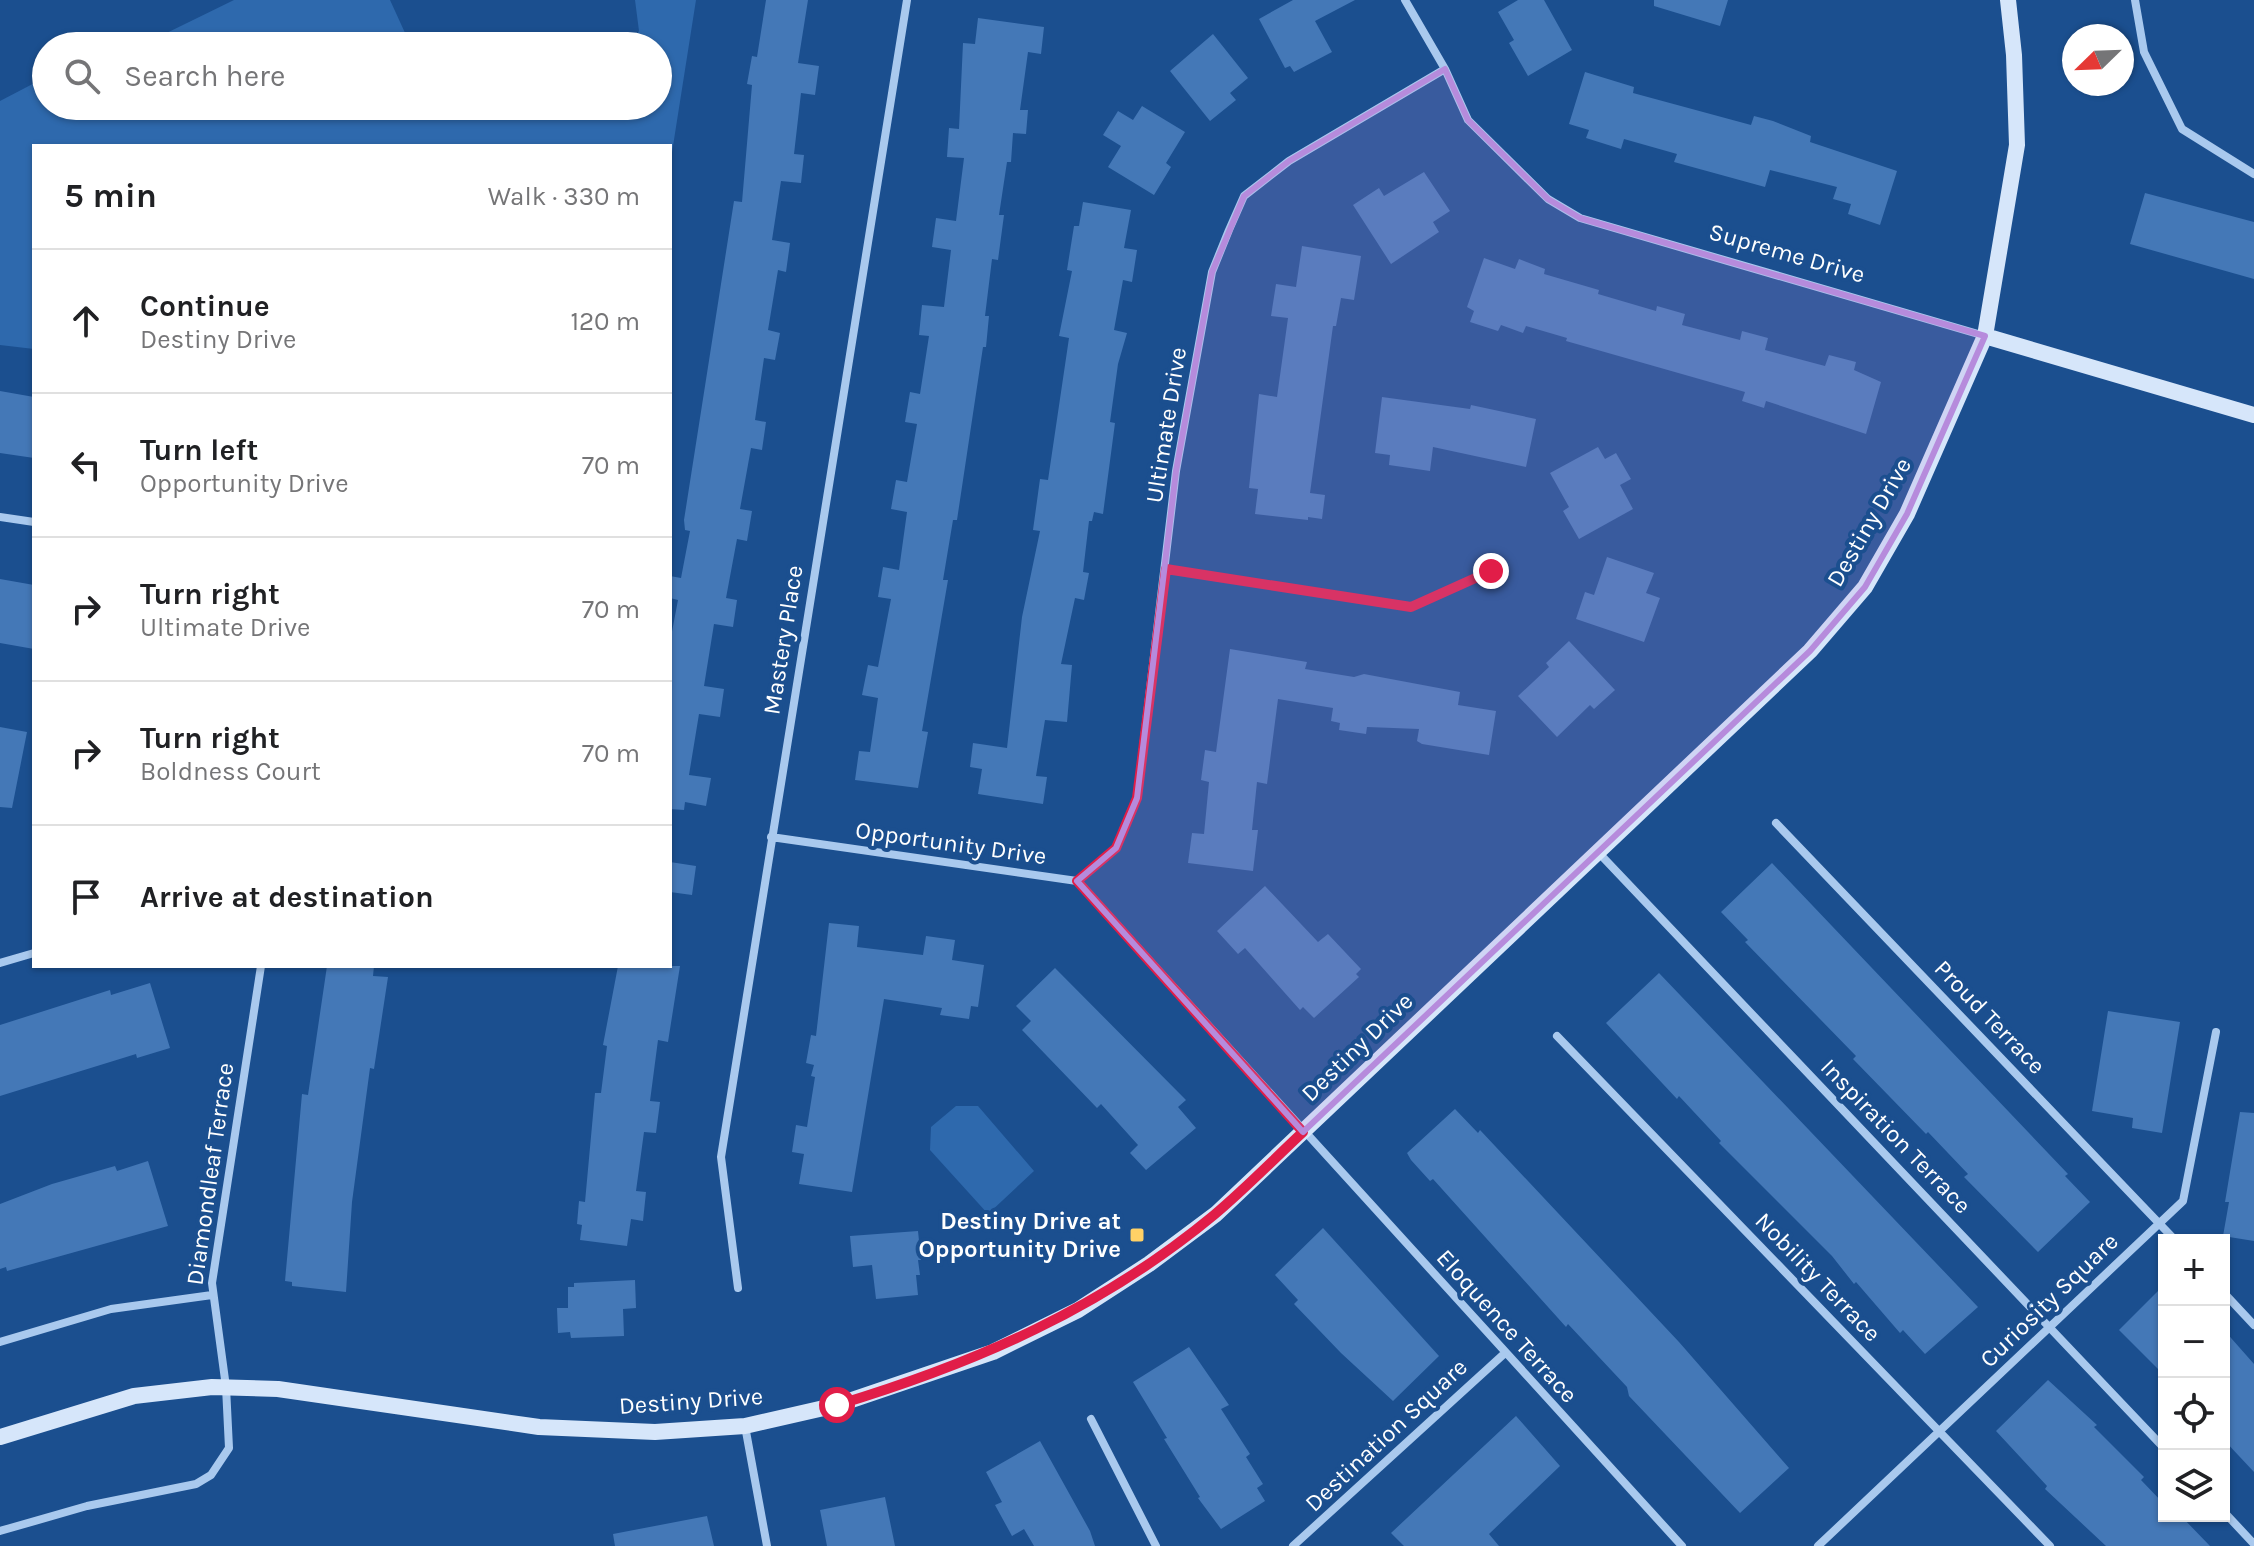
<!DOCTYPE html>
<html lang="en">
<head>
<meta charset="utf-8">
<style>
  body { margin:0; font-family:Karla,sans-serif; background:#f6f6f6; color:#202124 }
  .controls { position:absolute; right:24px; bottom:24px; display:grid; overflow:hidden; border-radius:0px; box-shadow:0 2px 6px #0004 }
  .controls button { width:72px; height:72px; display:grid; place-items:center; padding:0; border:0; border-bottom:2px solid #e0e0e0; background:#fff; color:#202124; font:40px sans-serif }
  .compass { position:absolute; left:2062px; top:24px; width:72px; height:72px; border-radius:50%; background:#fff; box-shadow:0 2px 6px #0004; rotate:247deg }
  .stop { position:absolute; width:24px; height:24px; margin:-18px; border:6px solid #e11d48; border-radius:50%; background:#fff }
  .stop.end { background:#e11d48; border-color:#fff; box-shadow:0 2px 8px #0008 }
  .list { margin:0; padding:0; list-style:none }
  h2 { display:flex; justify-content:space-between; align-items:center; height:104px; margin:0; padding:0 32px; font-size:34px }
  h2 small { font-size:26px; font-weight:400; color:#757577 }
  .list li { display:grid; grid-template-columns:52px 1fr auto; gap:24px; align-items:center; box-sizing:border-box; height:144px; padding:0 32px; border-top:2px solid #e0e0e0 }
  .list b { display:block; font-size:30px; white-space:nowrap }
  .list p { margin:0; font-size:26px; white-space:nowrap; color:#757577 }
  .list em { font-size:26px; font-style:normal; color:#757577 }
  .icon { flex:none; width:44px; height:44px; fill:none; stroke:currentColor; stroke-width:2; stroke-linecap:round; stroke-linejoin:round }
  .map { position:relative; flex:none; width:2254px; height:1546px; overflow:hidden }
  .search { position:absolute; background:#fff; box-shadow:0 2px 6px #0004; left:32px; top:32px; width:640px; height:88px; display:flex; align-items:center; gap:20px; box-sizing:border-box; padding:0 28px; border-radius:44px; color:#757577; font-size:30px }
  .panel { position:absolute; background:#fff; box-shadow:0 2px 6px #0004; left:32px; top:144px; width:640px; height:824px; border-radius:0px }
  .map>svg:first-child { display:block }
</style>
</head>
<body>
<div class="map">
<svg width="2254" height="1546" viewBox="0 0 2254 1546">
  <rect width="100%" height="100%" fill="#1b4f8f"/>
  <!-- green -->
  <path fill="#2e69ad" d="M234 0H390L411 46H140Z
    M635 0H696L670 165V146H34V349L0 345V101L46 77V106H658V46H628L639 31Z
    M956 1106H978L1034 1171 988 1214 930 1150 931 1127Z"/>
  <!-- building -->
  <path fill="#4478b7" d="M766 0H808L798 63 819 66 815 95 801 93 794 154 804 155 801 183 781 181 772 240 790 243 786 272 778 270 768 330 780 333 775 360 764 358 755 420 766 422 762 450 751 448 740 509 752 511 747 541 737 539 726 598 737 600 733 627 714 624 704 686 724 689 720 717 699 714 689 775 711 778 706 806 685 802 684 810 670 809V642L678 600 670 598V576L681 578 690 531 685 530 684 520 734 201 742 202 752 85 747 84 752 56 757 57Z
    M1293 0H1355L1315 21 1332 52 1294 72 1290 66 1285 68 1259 19Z
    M1518 0H1544L1572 50 1528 76 1509 43 1514 40 1498 12Z
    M1654 0H1728L1720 26 1654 6Z
    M978 18 1044 27 1041 54 1028 52 1020 110H1028L1026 134 1013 133 1011 162H1007L999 215H1004L998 260 992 259 985 316H989L986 347H983L957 520H953L943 580H948L922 731 928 732 918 788 855 780 859 751 870 752 878 698 862 695 868 665 878 667 891 599 878 597 883 567 899 570 907 512 891 509 896 480 907 482 917 424 905 422 910 392 920 394 929 336 919 335 922 305 944 307 951 250 932 247 936 218 956 221 964 158 947 157 949 128 959 129 963 43 975 44Z
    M1213 34 1248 78 1230 93 1236 100 1210 121 1170 71Z
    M1585 72 1634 87 1633 93 1751 125 1754 116 1773 121 1811 136 1810 142 1897 171 1880 225 1848 214 1851 204 1833 199 1837 187 1770 170 1765 187 1674 162 1677 154 1624 139 1621 149 1586 138 1589 130 1569 124Z
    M1142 106 1185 132 1166 163 1171 167 1154 195 1108 167 1121 146 1103 135 1118 111 1133 120Z
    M1424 172 1450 211 1433 222 1439 232 1391 264 1353 205 1379 188 1384 196Z
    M2145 193 2254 222V279L2130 244Z
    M1083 202 1131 210 1124 248 1137 250 1132 282 1123 280 1114 330 1127 333 1118 364 1110 422 1115 423 1103 514 1094 512 1092 521H1089L1083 572 1089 573 1084 600 1075 598 1061 664 1072 665 1067 722 1045 720 1036 776 1047 777 1043 804 978 794 982 769 970 767 973 743 1007 748 1022 617 1040 531 1033 530 1040 479 1048 480 1069 338 1059 336 1072 271 1067 270 1074 226H1079Z
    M1302 246 1361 256 1354 300 1341 298 1336 326H1333L1310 493 1325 495 1322 519 1308 517V520L1255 514 1258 489 1249 488 1259 394 1277 397 1288 318 1271 316 1276 284 1296 287Z
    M1484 258 1515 269 1519 259 1545 269 1544 274 1599 290 1598 294 1656 311 1657 306 1685 314 1682 325 1740 340 1742 331 1768 338 1765 350 1825 366 1829 355 1856 362 1854 370 1881 382 1866 434 1766 401 1764 408 1742 401 1745 392 1566 341 1567 338 1526 326 1523 333 1501 325 1498 331 1470 322 1474 311 1467 307Z
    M0 391 34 397V458L0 453Z
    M1382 397 1470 409 1471 405 1536 419 1526 467 1433 447 1430 471 1389 465 1390 455 1375 453Z
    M1598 447 1605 459 1616 453 1631 479 1620 485 1633 509 1579 539 1563 511 1569 507 1550 473Z
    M1607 557 1654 573 1646 593 1660 598 1644 642 1576 619 1585 592 1594 595Z
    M0 579 34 585V649L0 643Z
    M1569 641 1615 690 1594 709 1590 705 1557 737 1518 696 1549 667 1546 663Z
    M1230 649 1307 662 1305 669 1354 677 1364 674 1460 692 1458 705 1496 711 1489 755 1422 744 1417 741 1419 729 1367 727 1366 734 1339 730 1340 723 1331 721 1333 708 1278 699 1267 784 1257 782 1252 830H1258L1253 871 1188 863 1192 833 1204 834 1209 782 1201 780 1205 750 1216 752Z
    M0 727 27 732 12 808 0 807Z
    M670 862 696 866 692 895 670 892Z
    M1772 863 2068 1174 2065 1176 2090 1202 2038 1252 1964 1177 1968 1174 1928 1132 1926 1134 1853 1059 1856 1056 1745 942 1748 940 1721 912Z
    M1265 886 1318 942 1328 934 1361 969 1356 974 1359 977 1314 1018 1303 1007 1300 1010 1245 948 1238 954 1217 931Z
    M829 923 859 926 857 947 923 955 926 936 955 940 952 960 984 965 978 1007 971 1006 969 1019 940 1015 942 1008 884 999 852 1192 799 1184 804 1154 792 1152 796 1125 807 1127 815 1077 811 1076 814 1065 806 1063 811 1035 816 1036Z
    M327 966H374L373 976 388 977 374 1069 370 1068 352 1202 346 1292 292 1286V1282L285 1281 302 1094 308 1095Z
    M618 966H680L668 1042 658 1040 650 1101 660 1102 656 1133 644 1132 636 1191 646 1192 643 1221 631 1219 627 1246 580 1240 582 1225 577 1224 579 1201 585 1202 595 1093H601L607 1046 603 1045Z
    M1055 968 1186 1100 1178 1107 1196 1128 1146 1170 1130 1153 1138 1145 1101 1104 1097 1108 1022 1030 1031 1021 1016 1006Z
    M1659 973 1978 1307 1925 1354 1903 1330 1900 1333 1856 1282 1854 1284 1832 1256 1719 1143 1721 1141 1679 1096 1677 1099 1606 1023Z
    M150 983 170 1048 137 1058 136 1054 0 1096V1025L110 990 111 995Z
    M2108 1011 2180 1022 2162 1133 2132 1128 2133 1118 2092 1111Z
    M1455 1109 1478 1133 1480 1130 1679 1342 1789 1468 1740 1513 1629 1396 1627 1387 1568 1324 1566 1327 1433 1179 1430 1181 1411 1160 1407 1153Z
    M2240 1112 2254 1113V1241L2223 1236 2229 1202H2225Z
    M148 1161 168 1226 7 1271 6 1267 0 1269V1204L52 1184 115 1166 117 1171Z
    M1323 1228 1439 1356 1393 1401 1341 1353 1294 1304 1298 1300 1275 1275Z
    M918 1231 921 1260H918L920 1275H916L918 1295 876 1299 872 1265 853 1267 850 1236Z
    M635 1280 636 1308 623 1309 624 1336 571 1338 570 1332 558 1333 557 1308H568V1287H574V1283Z
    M2164 1285V1375L2119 1330Z
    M2224 1330 2254 1364V1472L2224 1440Z
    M1189 1347 1229 1405 1221 1409 1250 1454 1246 1457 1263 1484 1257 1488 1265 1501 1221 1529 1198 1498 1200 1497 1164 1439 1167 1438 1133 1382Z
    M2048 1380 2097 1425 2094 1427 2144 1477 2141 1480 2164 1504V1516H2181L2210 1546H2106L2045 1489 2047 1486 1996 1431Z
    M1516 1416 1560 1466 1489 1534 1499 1546H1404L1391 1533Z
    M1040 1441 1090 1531 1095 1546H1034L1024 1529 1012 1536 995 1505 1002 1502 986 1472Z
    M885 1497 895 1546H827L820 1510Z
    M707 1516 714 1546H615L613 1534Z"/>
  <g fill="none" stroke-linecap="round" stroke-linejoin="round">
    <!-- street -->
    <path stroke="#a9c9ee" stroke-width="8" d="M1405 0 1445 69 1468 120 1548 199 1580 218 1985 336
      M2135 0 2144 52 2182 129 2254 174
      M0 517 34 522
      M1166 569 1411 607 1491 571
      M1776 823 2175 1240
      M771 837 1077 881 1682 1546
      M1597 851 2164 1448
      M1077 881 1116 848 1137 798 1176 471 1212 272 1229 230 1244 196 1289 161 1445 69
      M0 963 34 953
      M1557 1036 2050 1546
      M738 1288 721 1157 907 0
      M2224 1293 2254 1325
      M0 1342 111 1309 212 1295
      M1091 1419 1156 1546
      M745 1426 767 1546
      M2224 1512 2254 1544
      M0 1531 87 1506 196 1484 211 1475 229 1448 226 1387 212 1283 261 966
      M1293 1546 1505 1353
      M1818 1546 2183 1201 2216 1032"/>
    <!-- secondary -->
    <path stroke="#d6e6fa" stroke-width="16" d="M1985 336 2254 415
      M0 1437 134 1396 212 1387 278 1389 539 1427 655 1432 745 1426 837 1405 993 1352 1078 1310 1149 1264 1216 1214 1810 651 1865 587 1907 514 1985 336 2017 145 2014 55 2008 0"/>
  </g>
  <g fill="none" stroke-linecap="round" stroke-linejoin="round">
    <!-- route -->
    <path stroke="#e11d48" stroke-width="10" d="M837 1405C976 1363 1102 1308 1214 1215 1245 1189 1273 1160 1303 1132L1077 881 1116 848 1137 798 1166 569 1411 607 1491 571"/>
  </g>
  <!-- marked area -->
  <path fill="#b68bdc" fill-opacity="0.2" stroke="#b68bdc" stroke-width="6" stroke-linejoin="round" d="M1445 69 1468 120 1548 199 1580 218 1985 336 1907 514 1865 587 1810 651 1303 1132 1077 881 1116 848 1137 798 1176 471 1212 272 1244 196 1289 161Z"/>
  <!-- markers -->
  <rect fill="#ffd166" stroke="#1b4f8f" stroke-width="3" x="1129" y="1227" width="16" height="16" rx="4"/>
  <g text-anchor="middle" stroke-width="8" stroke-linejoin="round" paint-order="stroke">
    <!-- street labels -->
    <g font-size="24" fill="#fff" stroke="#1b4f8f">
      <text transform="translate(1787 253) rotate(16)" y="8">Supreme Drive</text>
      <text transform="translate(1166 425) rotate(-81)" y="8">Ultimate Drive</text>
      <text transform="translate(1869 522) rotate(-60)" y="8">Destiny Drive</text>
      <text transform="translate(783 640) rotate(-81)" y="8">Mastery Place</text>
      <text transform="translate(951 843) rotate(8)" y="8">Opportunity Drive</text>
      <text transform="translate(1990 1017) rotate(46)" y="8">Proud Terrace</text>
      <text transform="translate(1357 1047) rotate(-44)" y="8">Destiny Drive</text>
      <text transform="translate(1896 1136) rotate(46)" y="8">Inspiration Terrace</text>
      <text transform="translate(210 1174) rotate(-82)" y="8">Diamondleaf Terrace</text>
      <text transform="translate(1818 1277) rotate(46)" y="8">Nobility Terrace</text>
      <text transform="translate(2049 1300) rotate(-44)" y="8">Curiosity Square</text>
      <text transform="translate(1507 1326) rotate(48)" y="8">Eloquence Terrace</text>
      <text transform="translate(691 1401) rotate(-4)" y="8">Destiny Drive</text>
      <text transform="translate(1386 1435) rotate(-43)" y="8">Destination Square</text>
    </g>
    <!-- poi labels -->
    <g font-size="24" font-weight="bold" fill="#fff" stroke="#1b4f8f" text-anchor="end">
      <text x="1121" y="1229">Destiny Drive at<tspan x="1121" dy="28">Opportunity Drive</tspan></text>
    </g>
  </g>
</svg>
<div class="controls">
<button>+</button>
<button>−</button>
<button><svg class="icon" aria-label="locate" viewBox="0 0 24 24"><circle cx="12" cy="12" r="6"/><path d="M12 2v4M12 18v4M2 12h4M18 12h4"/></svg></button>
<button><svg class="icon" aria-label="layers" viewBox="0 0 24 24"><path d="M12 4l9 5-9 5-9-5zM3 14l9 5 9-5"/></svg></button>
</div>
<svg class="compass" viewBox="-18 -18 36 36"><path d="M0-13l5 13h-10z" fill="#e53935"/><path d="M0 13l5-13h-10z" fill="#757577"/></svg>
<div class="stop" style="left:837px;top:1405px"></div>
<div class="stop end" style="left:1491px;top:571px"></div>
<div class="search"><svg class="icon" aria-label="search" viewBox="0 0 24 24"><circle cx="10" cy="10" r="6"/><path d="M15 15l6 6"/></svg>Search here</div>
<section class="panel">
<h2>5 min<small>Walk · 330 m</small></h2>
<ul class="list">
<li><svg class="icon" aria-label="ahead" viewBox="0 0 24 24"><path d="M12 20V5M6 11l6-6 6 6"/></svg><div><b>Continue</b><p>Destiny Drive</p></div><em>120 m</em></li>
<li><svg class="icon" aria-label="left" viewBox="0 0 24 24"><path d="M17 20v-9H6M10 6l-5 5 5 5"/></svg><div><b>Turn left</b><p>Opportunity Drive</p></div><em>70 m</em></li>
<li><svg class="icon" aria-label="right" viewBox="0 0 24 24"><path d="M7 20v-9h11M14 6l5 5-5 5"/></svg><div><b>Turn right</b><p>Ultimate Drive</p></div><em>70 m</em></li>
<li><svg class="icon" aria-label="right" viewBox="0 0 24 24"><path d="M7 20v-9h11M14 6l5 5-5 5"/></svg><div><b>Turn right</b><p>Boldness Court</p></div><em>70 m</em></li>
<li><svg class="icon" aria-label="arrive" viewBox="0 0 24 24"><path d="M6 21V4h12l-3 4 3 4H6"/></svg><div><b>Arrive at destination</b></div></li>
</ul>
</section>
</div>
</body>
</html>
